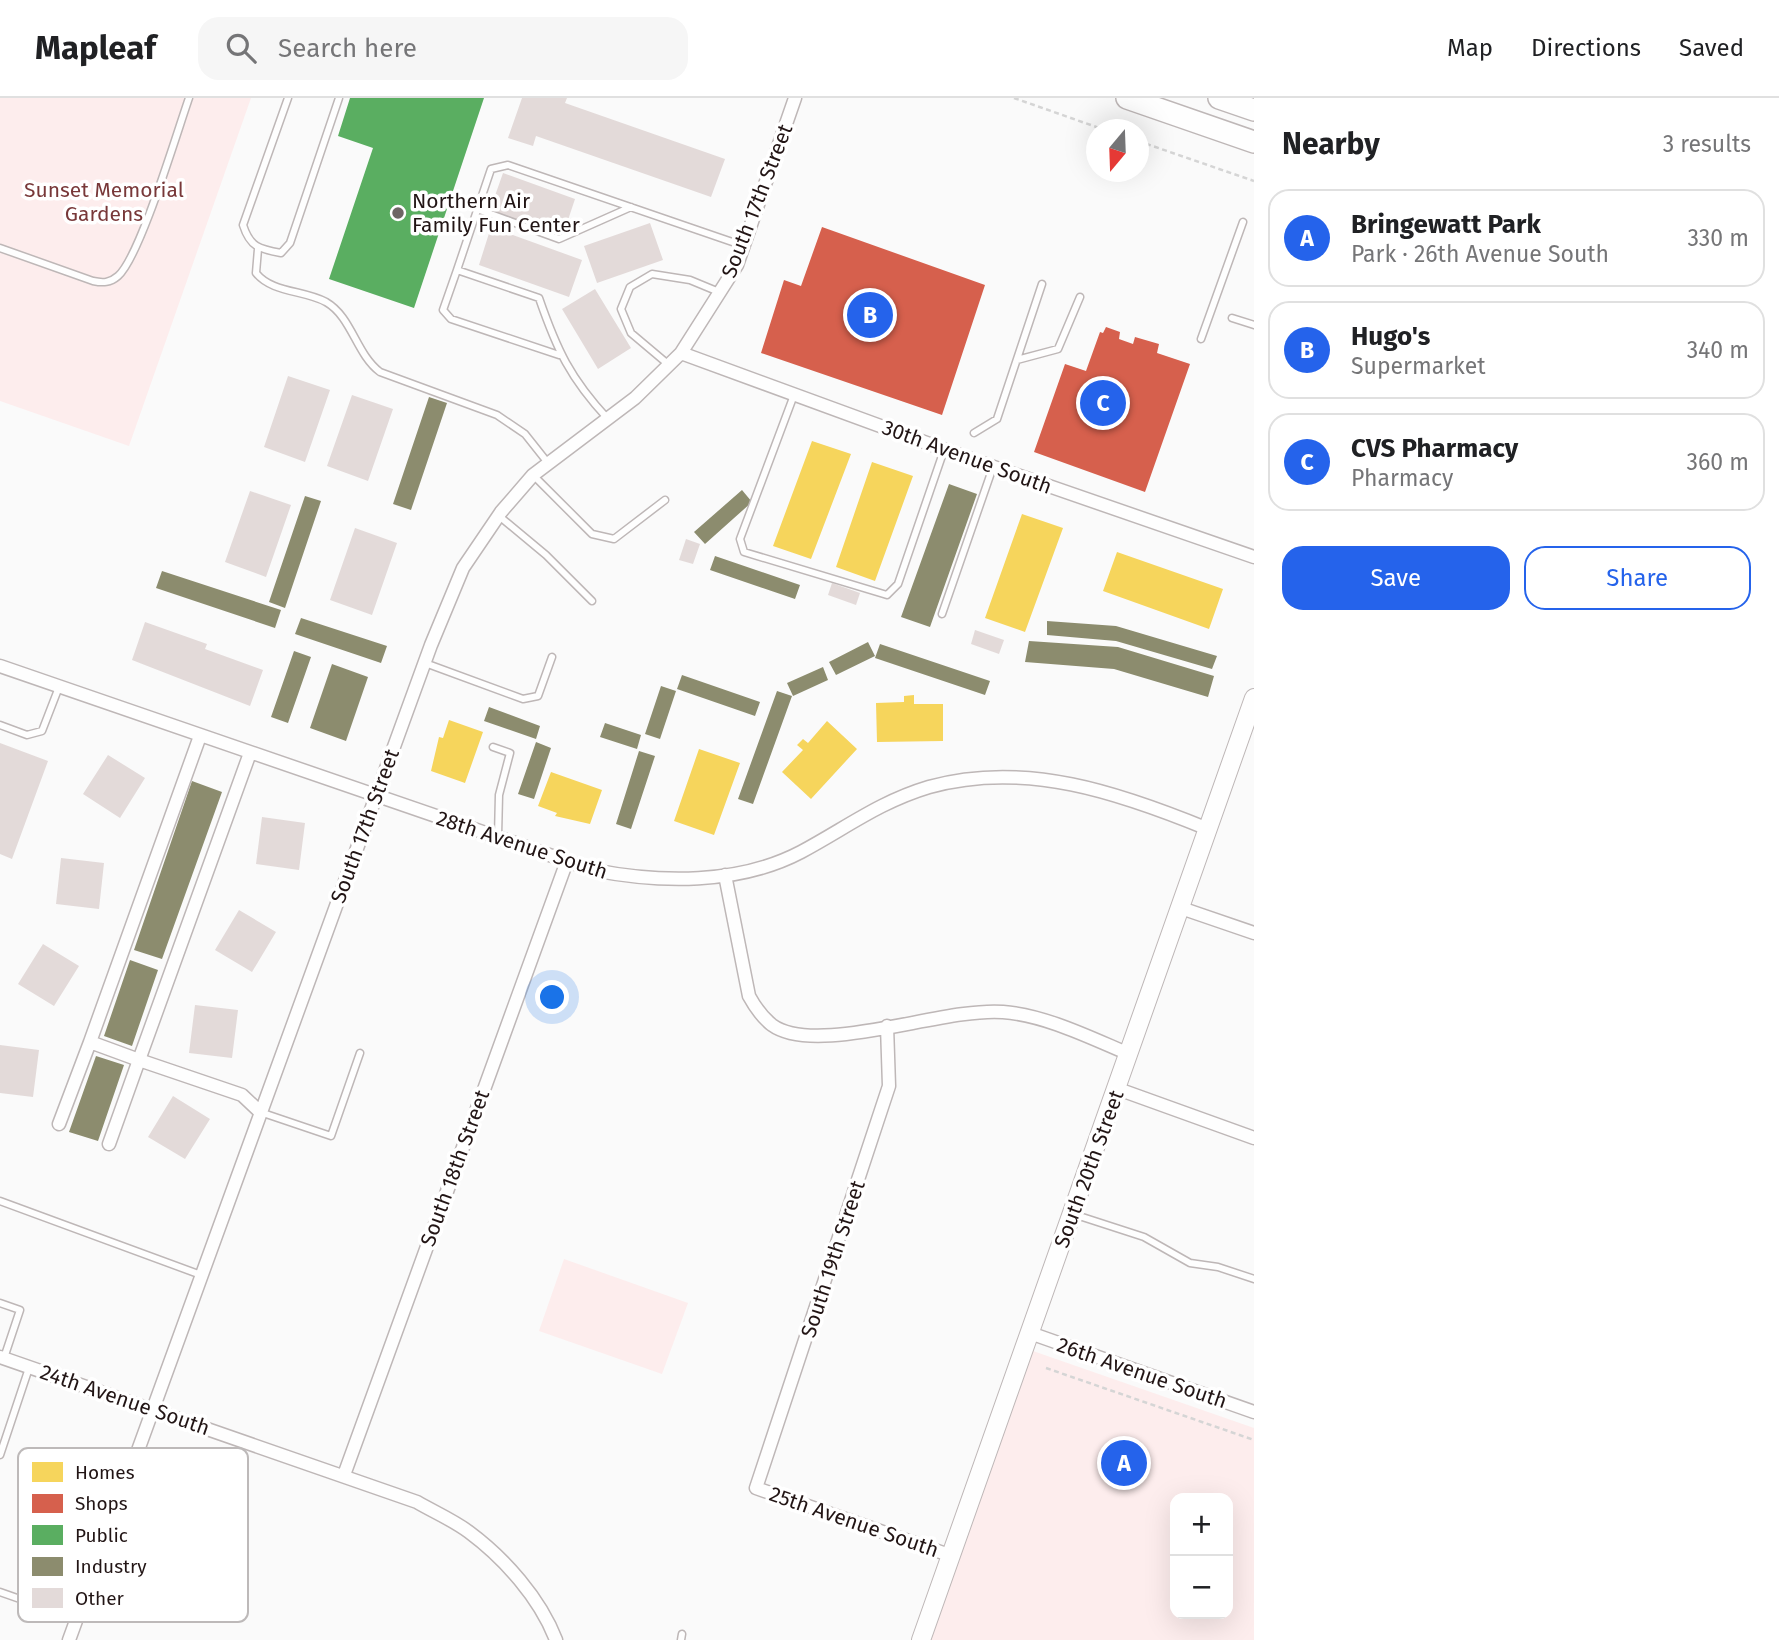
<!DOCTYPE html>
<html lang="en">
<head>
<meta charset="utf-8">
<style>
  body { margin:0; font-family:"Fira Sans",sans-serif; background:#f6f6f6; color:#202124 }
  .controls { position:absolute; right:21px; bottom:21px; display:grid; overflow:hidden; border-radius:14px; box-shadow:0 7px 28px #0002 }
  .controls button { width:63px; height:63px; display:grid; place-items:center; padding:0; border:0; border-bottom:2px solid #e0e0e0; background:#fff; color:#202124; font:35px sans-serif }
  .compass { position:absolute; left:1086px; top:21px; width:63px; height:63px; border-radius:50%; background:#fff; box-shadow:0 7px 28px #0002; rotate:199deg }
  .you { position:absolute; left:553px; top:900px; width:24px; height:24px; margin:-18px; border:5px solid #fff; border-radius:50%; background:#1a73e8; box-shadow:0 0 0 10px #1a73e833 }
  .badge { display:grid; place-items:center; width:46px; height:46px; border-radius:50%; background:#2563eb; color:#fff; font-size:23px; font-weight:700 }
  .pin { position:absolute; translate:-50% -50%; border:4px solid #fff; box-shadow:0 2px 7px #0006 }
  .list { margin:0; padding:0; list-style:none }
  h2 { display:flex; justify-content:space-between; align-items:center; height:91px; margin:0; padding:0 28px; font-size:30px }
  h2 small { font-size:23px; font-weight:400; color:#757577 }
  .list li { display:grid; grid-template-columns:46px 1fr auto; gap:21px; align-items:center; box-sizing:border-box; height:98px; margin:0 14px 14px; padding:0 14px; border:2px solid #e0e0e0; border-radius:21px }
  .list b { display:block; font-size:26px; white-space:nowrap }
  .list p { margin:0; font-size:23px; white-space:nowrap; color:#757577 }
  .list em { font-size:23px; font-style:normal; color:#757577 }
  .actions { display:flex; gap:14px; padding:21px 28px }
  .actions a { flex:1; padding:16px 0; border:2px solid #2563eb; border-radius:21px; text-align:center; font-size:24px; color:#2563eb }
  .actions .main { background:#2563eb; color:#fff }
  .icon { flex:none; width:38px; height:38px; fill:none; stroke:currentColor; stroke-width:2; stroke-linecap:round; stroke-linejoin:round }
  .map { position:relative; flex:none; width:1254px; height:1542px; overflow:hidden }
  header { display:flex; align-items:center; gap:42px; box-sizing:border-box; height:98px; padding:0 35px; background:#fff; border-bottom:2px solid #e0e0e0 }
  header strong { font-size:33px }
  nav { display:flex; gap:38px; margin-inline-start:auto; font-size:24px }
  .search { width:490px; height:63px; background:#f6f6f6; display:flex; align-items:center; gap:18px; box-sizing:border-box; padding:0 24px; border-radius:21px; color:#757577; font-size:26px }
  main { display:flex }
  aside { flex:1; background:#fff }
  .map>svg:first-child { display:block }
</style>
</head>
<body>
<header>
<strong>Mapleaf</strong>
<div class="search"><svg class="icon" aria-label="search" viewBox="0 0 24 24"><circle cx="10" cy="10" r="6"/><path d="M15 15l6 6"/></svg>Search here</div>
<nav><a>Map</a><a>Directions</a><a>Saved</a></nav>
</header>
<main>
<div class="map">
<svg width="1254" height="1542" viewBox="0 0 1254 1542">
  <rect width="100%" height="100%" fill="#fafafa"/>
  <!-- green -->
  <path fill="#fdeded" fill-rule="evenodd" d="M0 0H251L129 348 0 303Z
    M564 1161 688 1205 662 1276 539 1233Z
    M1033 1253 1254 1330V1542H930ZM1175 1400H1228V1516H1175Z"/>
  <!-- homes -->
  <path fill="#f6d55c" d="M812 343 851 356 811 461 773 448Z
    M872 364 913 378 875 483 836 469Z
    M1022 416 1063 430 1025 534 985 520Z
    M1117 454 1223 491 1209 531 1103 493Z
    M914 597V606H943V643L877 644 876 605 904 604V598Z
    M449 622 483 634 465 685 431 673 439 639 443 640Z
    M827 623 857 651 811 701 782 674 803 652 797 647 803 641 808 645Z
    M699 651 740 665 714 737 674 723Z
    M551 674 602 692 590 726 555 718 557 715 538 708Z"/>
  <!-- shops -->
  <path fill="#d6604d" d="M822 129 985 187 942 317 761 255 784 182 801 188Z
    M1106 229 1120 234 1119 241 1133 246 1135 239 1159 246 1157 255 1190 266 1145 394 1034 354 1065 266 1086 273 1100 234 1103 235Z"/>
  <!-- public -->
  <path fill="#5aae61" d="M350 0H484L414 210 329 181 373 50 338 38Z"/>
  <!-- industry -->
  <path fill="#8c8c6e" d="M429 299 447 305 411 412 393 406Z
    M949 386 977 396 930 529 901 519Z
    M742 392 752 404 705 446 694 434Z
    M305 398 321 403 285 510 269 504Z
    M715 458 800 487 795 501 710 472Z
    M162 473 281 512 275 530 156 490Z
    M301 520 387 548 381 565 295 536Z
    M1047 523 1116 528 1217 558 1212 571 1116 543 1047 537Z
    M1029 543 1118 549 1214 578 1208 599 1114 571 1025 564Z
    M868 544 875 558 836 577 829 564Z
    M880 546 990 583 985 597 875 560Z
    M294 553 311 559 288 625 271 619Z
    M332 566 368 579 346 643 310 630Z
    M823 569 828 582 793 598 787 585Z
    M682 577 760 604 755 618 677 591Z
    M661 588 676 593 660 641 645 636Z
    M777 593 792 598 753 706 738 701Z
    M489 609 540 628 536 641 484 623Z
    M605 625 641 637 637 651 600 639Z
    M536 644 551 650 534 701 518 696Z
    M639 653 655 658 631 731 616 726Z
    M192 683 222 694 162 861 134 852Z
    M130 862 158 872 132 948 104 938Z
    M96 958 124 967 98 1043 69 1034Z"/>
  <!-- building -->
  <path fill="#e3dad9" d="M522 0H567L565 5 725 61 711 99 536 38 533 48 508 40Z
    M503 75 575 101 563 137 490 112Z
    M650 125 663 162 597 185 584 148Z
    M491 129 582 162 569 199 479 167Z
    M595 191 631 250 598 271 562 211Z
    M288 278 330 292 305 364 264 349Z
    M352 297 393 311 368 383 327 368Z
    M250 393 291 407 266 479 225 464Z
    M355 430 397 445 372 517 330 502Z
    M686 441 700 446 693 466 679 462Z
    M832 485 860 495 856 507 828 497Z
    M145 524 207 546 205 551 263 572 250 608 132 562Z
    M975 532 1004 542 999 556 971 546Z
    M0 645 48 663 12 761 0 756Z
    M108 657 145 680 120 720 83 696Z
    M262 719 305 725 299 772 256 766Z
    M61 760 104 765 99 811 56 806Z
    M239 812 276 834 252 874 215 852Z
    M43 846 79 868 54 908 18 886Z
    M195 907 238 912 232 960 189 955Z
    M0 947 39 952 33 999 0 995Z
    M173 998 210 1021 185 1061 148 1039Z"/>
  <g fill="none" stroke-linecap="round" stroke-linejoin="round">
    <!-- lane casing -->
    <g stroke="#beb7b7" stroke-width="9">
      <path id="lane" d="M288 0 243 127C250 149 259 151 281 155L290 145 339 0
        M477 111 559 141 631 109
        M0 150 93 183C103 185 110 185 118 178 140 159 177 34 189 0
        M258 151 256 175C272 195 304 192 326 204 352 219 356 256 380 274L497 317 525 336 548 365
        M457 172 443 212 451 221 559 257
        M1232 220 1254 227
        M1201 241 1243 124
        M1017 262 1058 251 1080 199
        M669 267 631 235 621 211 630 189 652 176 690 182 719 194
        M794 297 740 441 744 454 887 497 898 486 944 352
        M608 321C570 280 557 252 539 200L457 172 491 71 508 67 744 148
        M974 335 997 321 1042 186
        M533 377 592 436 614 441 665 402
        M499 418 546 457 592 503
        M942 516 993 369
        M425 565 523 601 538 598 552 559
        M0 627 27 637 42 633 59 589
        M493 649 510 655 499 697 498 738
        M260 1014 331 1038 360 955
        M0 1103 201 1177
        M1073 1116 1144 1139 1190 1165 1218 1169 1254 1181
        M0 1205 20 1212 4 1260
        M0 1357 29 1270
        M0 1494 77 1521
        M681 1542 682 1536"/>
    </g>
    <!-- street casing -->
    <g stroke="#beb7b7" stroke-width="15">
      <path id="street" d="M681 255 965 359 1254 459
        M0 568 593 772C660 785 738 787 801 754 846 730 879 704 929 689 1025 662 1120 695 1208 731
        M725 777 749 898C755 909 762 919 772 927 816 959 944 909 1003 914 1045 917 1091 940 1129 956
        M1181 810 1254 835
        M887 928 889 988 756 1390 952 1458
        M90 944 200 638
        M1118 991 1254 1040
        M59 1026 90 944 139 962 250 655
        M109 1046 139 962 242 997 260 1014
        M1030 1235 1254 1314
        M0 1259 417 1404C434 1414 453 1422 469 1434 504 1460 540 1500 556 1542
        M344 1377 567 763
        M69 1542 431 547 463 470 501 414 533 377 635 300 681 255 737 167 795 0"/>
    </g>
    <!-- secondary casing -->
    <g stroke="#beb7b7" stroke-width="20">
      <path id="secondary" d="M921 1542 1254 600"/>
    </g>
    <!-- primary casing -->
    <g stroke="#beb7b7" stroke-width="24">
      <path id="primary" d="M1127 0 1254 44
        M1219 0 1254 12"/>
    </g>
    <!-- path -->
    <path stroke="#d5d5d5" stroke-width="2.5" stroke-dasharray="5 3.5" stroke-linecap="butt" d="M1014 0 1105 32
      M1138 43 1254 83
      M1046 1270 1254 1342"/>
    <!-- lane -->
    <use href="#lane" stroke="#fefefe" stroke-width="6"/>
    <!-- street -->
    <use href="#street" stroke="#fefefe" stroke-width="12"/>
    <!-- secondary -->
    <use href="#secondary" stroke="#fefefe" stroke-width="18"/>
    <!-- primary -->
    <use href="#primary" stroke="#fefefe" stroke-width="21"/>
  </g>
  <!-- markers -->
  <circle fill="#6e6565" stroke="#fff" stroke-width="2.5" cx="398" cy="115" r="7"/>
  <g text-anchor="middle" stroke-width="7" stroke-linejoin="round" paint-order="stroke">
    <!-- park labels -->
    <g font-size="21" fill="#783839" stroke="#fff">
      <text x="104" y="99">Sunset Memorial<tspan x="104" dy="24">Gardens</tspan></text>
    </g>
    <!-- poi labels -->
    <g font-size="21" fill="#221515" stroke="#fff" text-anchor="start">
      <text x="412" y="110">Northern Air<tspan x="412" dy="24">Family Fun Center</tspan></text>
    </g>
    <!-- street labels -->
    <g font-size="21" fill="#221515" stroke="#fff">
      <text transform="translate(757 103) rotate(-69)" y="7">South 17th Street</text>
      <text transform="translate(967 359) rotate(20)" y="7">30th Avenue South</text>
      <text transform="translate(365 728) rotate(-70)" y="7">South 17th Street</text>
      <text transform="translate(522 747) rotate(18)" y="7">28th Avenue South</text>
      <text transform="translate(455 1070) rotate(-70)" y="7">South 18th Street</text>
      <text transform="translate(1089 1071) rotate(-70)" y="7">South 20th Street</text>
      <text transform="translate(833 1161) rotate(-72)" y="7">South 19th Street</text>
      <text transform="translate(1142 1275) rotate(19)" y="7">26th Avenue South</text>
      <text transform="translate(125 1302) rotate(19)" y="7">24th Avenue South</text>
      <text transform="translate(854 1424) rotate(19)" y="7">25th Avenue South</text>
    </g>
  </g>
  <!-- legend -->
  <rect x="18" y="1350" width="230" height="174" rx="10" fill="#fff" stroke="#bdb9b9" stroke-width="2"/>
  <rect x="32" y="1364" width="31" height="20" fill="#f6d55c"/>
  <rect x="32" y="1396" width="31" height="19" fill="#d6604d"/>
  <rect x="32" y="1427" width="31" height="20" fill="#5aae61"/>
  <rect x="32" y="1459" width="31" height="19" fill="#8c8c6e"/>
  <rect x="32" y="1490" width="31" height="20" fill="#e3dad9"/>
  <g font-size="19" fill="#221515">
    <text x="75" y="1381">Homes</text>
    <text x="75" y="1412">Shops</text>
    <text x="75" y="1444">Public</text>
    <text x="75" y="1475">Industry</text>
    <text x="75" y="1507">Other</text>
  </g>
</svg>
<div class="controls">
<button>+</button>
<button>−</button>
</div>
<svg class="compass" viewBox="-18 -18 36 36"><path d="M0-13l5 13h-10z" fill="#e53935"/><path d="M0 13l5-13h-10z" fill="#757577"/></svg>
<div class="you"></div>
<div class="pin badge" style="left:1124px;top:1365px">A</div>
<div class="pin badge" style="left:870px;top:217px">B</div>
<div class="pin badge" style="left:1103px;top:305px">C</div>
</div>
<aside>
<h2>Nearby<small>3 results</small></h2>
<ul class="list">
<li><span class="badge">A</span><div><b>Bringewatt Park</b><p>Park · 26th Avenue South</p></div><em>330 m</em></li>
<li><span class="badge">B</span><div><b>Hugo's</b><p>Supermarket</p></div><em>340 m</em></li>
<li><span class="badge">C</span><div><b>CVS Pharmacy</b><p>Pharmacy</p></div><em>360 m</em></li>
</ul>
<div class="actions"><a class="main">Save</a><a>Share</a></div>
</aside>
</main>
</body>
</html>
